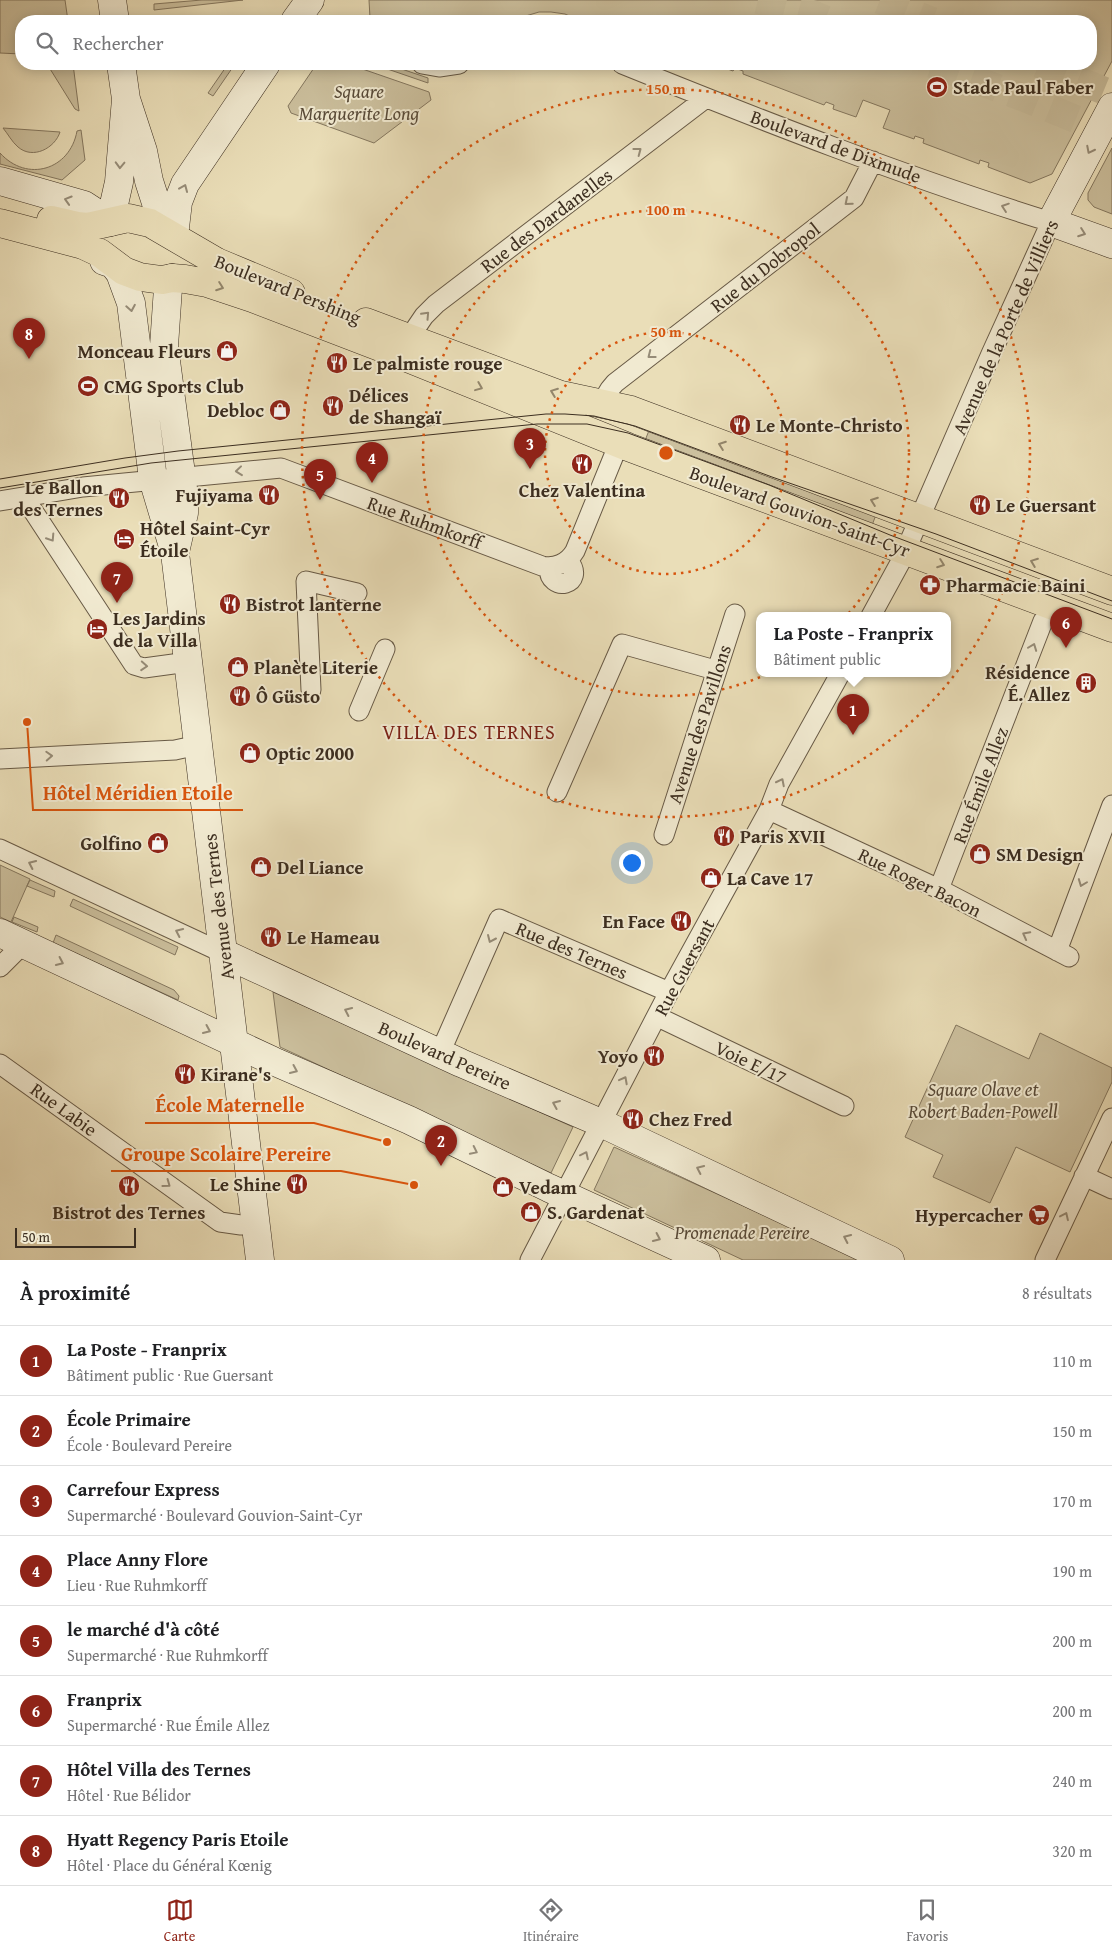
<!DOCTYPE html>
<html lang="fr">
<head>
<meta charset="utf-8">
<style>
  body { margin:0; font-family:"Gentium Book Plus",serif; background:#f6f6f6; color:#202124 }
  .scale { position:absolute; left:15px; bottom:12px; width:121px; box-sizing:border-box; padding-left:5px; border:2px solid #3c2e20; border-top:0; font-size:14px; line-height:18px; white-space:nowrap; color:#3c2e20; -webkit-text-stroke:4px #f1ead1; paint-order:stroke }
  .you { position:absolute; left:631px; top:862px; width:18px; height:18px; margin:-12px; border:4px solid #fff; border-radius:50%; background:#1a73e8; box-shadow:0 0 0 8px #1a73e833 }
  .badge { display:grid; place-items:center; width:32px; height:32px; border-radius:50%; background:#8f2418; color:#fff; font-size:16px; font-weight:700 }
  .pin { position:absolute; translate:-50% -41px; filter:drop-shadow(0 1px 2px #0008) }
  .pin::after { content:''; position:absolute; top:26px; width:18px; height:15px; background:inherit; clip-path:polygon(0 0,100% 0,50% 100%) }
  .popup { position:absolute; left:756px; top:612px; width:195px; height:65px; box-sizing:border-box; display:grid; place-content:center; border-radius:10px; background:#fff; filter:drop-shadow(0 1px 4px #0005); font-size:16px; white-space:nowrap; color:#757577 }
  .popup b { font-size:19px; color:#202124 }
  .popup::after { content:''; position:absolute; left:50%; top:100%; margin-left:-10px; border:10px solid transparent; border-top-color:#fff }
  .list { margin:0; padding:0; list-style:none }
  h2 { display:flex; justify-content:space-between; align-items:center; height:65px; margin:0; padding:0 20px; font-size:21px }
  h2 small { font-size:16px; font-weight:400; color:#757577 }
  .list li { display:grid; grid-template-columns:32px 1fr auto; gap:15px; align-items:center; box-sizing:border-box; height:70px; padding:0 20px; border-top:1px solid #e0e0e0 }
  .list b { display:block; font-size:19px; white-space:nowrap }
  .list p { margin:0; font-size:16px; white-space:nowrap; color:#757577 }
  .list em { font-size:16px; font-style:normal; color:#757577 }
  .icon { flex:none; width:28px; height:28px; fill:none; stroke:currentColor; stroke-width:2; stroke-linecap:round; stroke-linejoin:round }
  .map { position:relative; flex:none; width:1112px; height:1260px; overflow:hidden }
  .search { position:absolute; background:#fff; box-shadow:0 2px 12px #0003; left:15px; right:15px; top:15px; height:55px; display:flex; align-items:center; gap:12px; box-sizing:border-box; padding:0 18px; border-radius:20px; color:#757577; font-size:19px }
  .sheet { height:625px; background:#fff }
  nav { display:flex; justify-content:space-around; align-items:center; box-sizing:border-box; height:70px; border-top:1px solid #e0e0e0; background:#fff; font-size:14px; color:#757577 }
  nav a { display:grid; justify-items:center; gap:2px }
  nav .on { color:#8f2418 }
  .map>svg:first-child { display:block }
</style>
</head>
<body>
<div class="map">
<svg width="1112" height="1260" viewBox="0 0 1112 1260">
  <rect width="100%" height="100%" fill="#eadeb8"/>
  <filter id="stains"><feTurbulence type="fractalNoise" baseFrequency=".004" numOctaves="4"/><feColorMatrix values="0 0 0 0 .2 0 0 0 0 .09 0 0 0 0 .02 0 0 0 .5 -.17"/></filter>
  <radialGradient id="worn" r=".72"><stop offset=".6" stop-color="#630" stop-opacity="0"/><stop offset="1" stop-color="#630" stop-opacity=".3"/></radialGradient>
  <!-- green -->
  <path fill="#ccc09e" stroke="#84775f" d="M0 0H65L68 21H21V54L0 53Z
    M202 0H243L154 10V4Z
    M369 0H1112V61L1052 174 1030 183 988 167 989 163 980 160 979 164 923 143 924 139 915 136 914 139 883 128 890 110 863 100 856 117 833 109 834 105 826 102 824 105 743 74V71L735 68 733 71 714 64H1091V21H580L565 14 551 12H539L509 21H380L370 18Z
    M47 64H73L79 111 75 109Z
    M228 64H235L213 96 208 93Z
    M319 64H348L429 92 431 100 374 143 291 113 288 106 316 65Z
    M373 64H387L428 78V83Z
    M3 128 60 132C55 148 33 160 18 147 12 142 8 134 3 128Z
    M81 130 85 160 62 180 0 164V153C27 183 70 170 77 131Z
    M1112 148V214L1094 207 1088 200V193Z
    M652 423 879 507 869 533 642 448Z
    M0 865 30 879 11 922 0 917Z
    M30 880 55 891 54 897 27 886Z
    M73 899 178 947 175 955 70 906Z
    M14 917 38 927 37 932 12 922Z
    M56 935 174 990 179 996 178 1000 53 943Z
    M273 992 573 1127 551 1173 280 1047Z
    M956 1025 1029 1059 1040 1033 1112 1068V1082L1070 1172 1016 1147 990 1203 933 1177 943 1155 905 1137Z
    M614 1147 862 1260H743L594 1190Z"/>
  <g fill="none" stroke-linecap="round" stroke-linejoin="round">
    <!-- highway-tunnel -->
    <path stroke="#c7bb9a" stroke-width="28" stroke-dasharray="28 14" stroke-linecap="butt" d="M758 0 812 14 829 21
      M880 0 932 21
      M932 64 1022 97 1112 134
      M1039 64 1112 94"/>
    <!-- street casing -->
    <g stroke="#685a46" stroke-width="21">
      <path id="street" d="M422 64 439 67 459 64
        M622 64C763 121 906 177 1051 222L991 354 901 561 871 616
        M403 347 424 316 436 304 706 98
        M601 404 610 389 615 383 854 198 873 161
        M24 497 134 665 144 668 188 662
        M0 501 83 487 281 468 542 566C555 569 568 563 575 551L619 443
        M549 567C548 594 588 585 568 560
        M311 690 306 581 357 593
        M359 711 385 649
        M0 759 175 750 198 745
        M557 792 622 644 715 670
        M769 810 939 889 1069 957
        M664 835 735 614
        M0 849 223 953
        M939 889 1043 621 1055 611 1065 610
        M1057 951 1112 805
        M0 967 23 944
        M658 1017 844 1106
        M440 1053 499 919 669 992
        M0 1064 220 1222 241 1225 255 1224
        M1084 1176 1112 1189
        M530 1260 669 992 769 810 779 784 840 674
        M1045 1260 1112 1118"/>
    </g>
    <!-- secondary casing -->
    <g stroke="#3c2e20" stroke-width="29">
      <path id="secondary" d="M112 0 115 21
        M295 21 310 0
        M121 64 126 99 143 151 149 181 157 206 174 236
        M1112 107 1051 222 1112 244
        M0 181 84 205 110 222 119 182 126 99
        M174 236 178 202 185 184 266 64
        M104 261 113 264 120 273 131 303 153 479 175 553 260 1260
        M172 278 168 288 164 346 184 496V513L175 552
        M0 933 273 1061 409 1120 549 1188 706 1260
        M223 953 461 1063 601 1123 890 1260"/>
    </g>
    <!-- primary casing -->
    <g stroke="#3c2e20" stroke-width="29">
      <path id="primary" d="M51 220 77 226 88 227 128 218 150 223 217 262 291 293
        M0 223 83 245 100 253 124 271 140 277 162 280 172 278 185 279 207 283 252 298 385 349 628 447 1112 628
        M366 322 561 395 631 410 1112 591"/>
    </g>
    <!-- street -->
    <use href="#street" stroke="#f1ead1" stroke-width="19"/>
    <!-- secondary -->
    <use href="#secondary" stroke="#f1ead1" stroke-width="28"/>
    <!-- primary -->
    <use href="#primary" stroke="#eadeb8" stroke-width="28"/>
    <!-- tram -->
    <path stroke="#3c2e20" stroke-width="1" d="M0 479 125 458 178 451 546 414H565L594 416 635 426 772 477 936 534 1112 601
      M0 488 151 463 537 424H587L628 433 769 485 890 535 1112 619"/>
  </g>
  <!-- one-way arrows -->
  <defs><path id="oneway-chevron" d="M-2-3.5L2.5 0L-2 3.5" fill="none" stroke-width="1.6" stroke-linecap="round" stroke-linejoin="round" transform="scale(1.25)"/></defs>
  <g stroke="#968c78">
    <use href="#oneway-chevron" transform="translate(1090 150) rotate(117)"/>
    <use href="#oneway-chevron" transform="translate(638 151) rotate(-37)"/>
    <use href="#oneway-chevron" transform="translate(120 165) rotate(92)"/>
    <use href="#oneway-chevron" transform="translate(184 188) rotate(-67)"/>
    <use href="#oneway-chevron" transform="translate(68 200) rotate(-163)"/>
    <use href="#oneway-chevron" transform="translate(848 202) rotate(140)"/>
    <use href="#oneway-chevron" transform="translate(1005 207) rotate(-161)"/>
    <use href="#oneway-chevron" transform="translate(1082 233) rotate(20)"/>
    <use href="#oneway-chevron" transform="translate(131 308) rotate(80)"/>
    <use href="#oneway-chevron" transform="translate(426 315) rotate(-47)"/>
    <use href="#oneway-chevron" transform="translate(651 355) rotate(142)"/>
    <use href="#oneway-chevron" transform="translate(239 471) rotate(174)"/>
    <use href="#oneway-chevron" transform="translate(51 538) rotate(57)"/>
    <use href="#oneway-chevron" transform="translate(1033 647) rotate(-69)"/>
    <use href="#oneway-chevron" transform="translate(144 666) rotate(4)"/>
    <use href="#oneway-chevron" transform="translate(49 756) rotate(-3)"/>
    <use href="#oneway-chevron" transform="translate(781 782) rotate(-63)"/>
    <use href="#oneway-chevron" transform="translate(32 864) rotate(-155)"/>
    <use href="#oneway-chevron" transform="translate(1082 883) rotate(111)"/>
    <use href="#oneway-chevron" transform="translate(179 932) rotate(-155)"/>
    <use href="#oneway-chevron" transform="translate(1026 935) rotate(-152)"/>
    <use href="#oneway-chevron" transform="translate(491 939) rotate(114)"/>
    <use href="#oneway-chevron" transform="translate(60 962) rotate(25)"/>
    <use href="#oneway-chevron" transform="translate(348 1011) rotate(-155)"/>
    <use href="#oneway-chevron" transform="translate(207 1030) rotate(24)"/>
    <use href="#oneway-chevron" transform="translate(294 1070) rotate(24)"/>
    <use href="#oneway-chevron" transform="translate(624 1080) rotate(-62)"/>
    <use href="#oneway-chevron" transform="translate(556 1104) rotate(-157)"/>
    <use href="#oneway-chevron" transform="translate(474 1151) rotate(26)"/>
    <use href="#oneway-chevron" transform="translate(585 1155) rotate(-64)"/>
    <use href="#oneway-chevron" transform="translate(700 1169) rotate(-155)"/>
    <use href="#oneway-chevron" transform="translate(167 1184) rotate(36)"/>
    <use href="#oneway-chevron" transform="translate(1065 1216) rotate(-65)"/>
    <use href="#oneway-chevron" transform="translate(657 1238) rotate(25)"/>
    <use href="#oneway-chevron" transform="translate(847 1238) rotate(-155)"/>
  </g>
  <g stroke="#93866c">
    <use href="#oneway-chevron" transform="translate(220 287) rotate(20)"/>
    <use href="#oneway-chevron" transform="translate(479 387) rotate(22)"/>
    <use href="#oneway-chevron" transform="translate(554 392) rotate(-159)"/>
    <use href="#oneway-chevron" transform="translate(722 445) rotate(-160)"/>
    <use href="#oneway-chevron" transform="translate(874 501) rotate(-160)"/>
    <use href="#oneway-chevron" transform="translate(1034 562) rotate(-159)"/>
    <use href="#oneway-chevron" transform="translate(941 564) rotate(20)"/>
  </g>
  <!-- distance rings -->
  <g fill="none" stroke="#d7550e" stroke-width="2.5" stroke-dasharray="2.5 5">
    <circle cx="666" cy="453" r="121"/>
    <circle cx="666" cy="453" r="243"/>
    <circle cx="666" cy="453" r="364"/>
  </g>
  <!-- icons -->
  <defs>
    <g id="stadium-disc" transform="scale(1.125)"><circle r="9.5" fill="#8f2418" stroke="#f1ead1"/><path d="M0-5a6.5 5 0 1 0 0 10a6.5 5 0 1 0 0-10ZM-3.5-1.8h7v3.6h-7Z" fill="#fff"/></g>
    <g id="shop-disc" transform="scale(1.125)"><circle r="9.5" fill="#8f2418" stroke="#f1ead1"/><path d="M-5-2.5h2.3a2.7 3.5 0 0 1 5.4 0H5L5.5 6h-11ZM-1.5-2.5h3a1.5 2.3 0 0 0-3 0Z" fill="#fff"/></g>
    <g id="restaurant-disc" transform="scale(1.125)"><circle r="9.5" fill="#8f2418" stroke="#f1ead1"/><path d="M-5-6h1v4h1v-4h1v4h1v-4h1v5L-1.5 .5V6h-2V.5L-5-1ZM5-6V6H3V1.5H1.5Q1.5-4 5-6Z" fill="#fff"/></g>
    <g id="hotel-disc" transform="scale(1.125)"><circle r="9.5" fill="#8f2418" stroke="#f1ead1"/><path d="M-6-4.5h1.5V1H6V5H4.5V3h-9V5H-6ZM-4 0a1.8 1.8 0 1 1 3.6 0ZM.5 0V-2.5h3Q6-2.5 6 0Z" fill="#fff"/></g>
    <g id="pharmacy-disc" transform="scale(1.125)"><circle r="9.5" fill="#8f2418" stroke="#f1ead1"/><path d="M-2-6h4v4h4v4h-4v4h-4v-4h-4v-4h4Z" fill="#fff"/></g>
    <g id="building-disc" transform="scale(1.125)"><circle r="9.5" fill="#8f2418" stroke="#f1ead1"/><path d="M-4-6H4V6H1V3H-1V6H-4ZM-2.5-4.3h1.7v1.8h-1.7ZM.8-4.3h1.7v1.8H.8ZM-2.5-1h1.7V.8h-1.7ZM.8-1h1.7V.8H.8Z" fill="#fff"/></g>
    <g id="supermarket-disc" transform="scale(1.125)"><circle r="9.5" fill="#8f2418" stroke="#f1ead1"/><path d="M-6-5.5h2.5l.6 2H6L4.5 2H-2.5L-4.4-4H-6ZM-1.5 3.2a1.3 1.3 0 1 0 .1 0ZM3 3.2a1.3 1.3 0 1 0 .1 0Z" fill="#fff"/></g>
  </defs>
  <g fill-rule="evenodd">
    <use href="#stadium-disc" x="937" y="87"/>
    <use href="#shop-disc" x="227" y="351"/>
    <use href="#restaurant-disc" x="337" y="363"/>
    <use href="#stadium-disc" x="88" y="386"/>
    <use href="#restaurant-disc" x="333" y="406"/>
    <use href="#shop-disc" x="280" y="410"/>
    <use href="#restaurant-disc" x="740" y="425"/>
    <use href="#restaurant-disc" x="582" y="464"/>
    <use href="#restaurant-disc" x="269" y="495"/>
    <use href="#restaurant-disc" x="119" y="498"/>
    <use href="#restaurant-disc" x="980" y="505"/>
    <use href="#hotel-disc" x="124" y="539"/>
    <use href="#pharmacy-disc" x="930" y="585"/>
    <use href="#restaurant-disc" x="230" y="604"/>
    <use href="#hotel-disc" x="97" y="629"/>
    <use href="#shop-disc" x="238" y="667"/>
    <use href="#building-disc" x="1086" y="683"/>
    <use href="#restaurant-disc" x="240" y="696"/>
    <use href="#shop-disc" x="250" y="753"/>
    <use href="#restaurant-disc" x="724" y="836"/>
    <use href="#shop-disc" x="158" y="843"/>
    <use href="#shop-disc" x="980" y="854"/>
    <use href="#shop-disc" x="261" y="867"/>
    <use href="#shop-disc" x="711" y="878"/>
    <use href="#restaurant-disc" x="681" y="921"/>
    <use href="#restaurant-disc" x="271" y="937"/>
    <use href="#restaurant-disc" x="654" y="1056"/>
    <use href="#restaurant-disc" x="185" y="1074"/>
    <use href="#restaurant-disc" x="633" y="1119"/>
    <use href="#restaurant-disc" x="297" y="1184"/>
    <use href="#restaurant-disc" x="129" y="1186"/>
    <use href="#shop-disc" x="503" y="1187"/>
    <use href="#shop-disc" x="531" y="1212"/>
    <use href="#supermarket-disc" x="1039" y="1215"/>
  </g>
  <g text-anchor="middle" stroke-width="4" stroke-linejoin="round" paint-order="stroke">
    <!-- poi labels -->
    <g font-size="19" font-weight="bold" fill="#3c2e20" stroke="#f1ead1" text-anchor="start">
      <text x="953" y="94">Stade Paul Faber</text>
      <text x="211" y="358" text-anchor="end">Monceau Fleurs</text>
      <text x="353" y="370">Le palmiste rouge</text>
      <text x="104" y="393">CMG Sports Club</text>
      <text x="349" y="402">Délices<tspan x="349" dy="22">de Shangaï</tspan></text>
      <text x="264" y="417" text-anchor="end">Debloc</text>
      <text x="756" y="432">Le Monte-Christo</text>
      <text x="103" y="494" text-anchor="end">Le Ballon<tspan x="103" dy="22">des Ternes</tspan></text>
      <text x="582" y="497" text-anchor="middle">Chez Valentina</text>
      <text x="253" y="502" text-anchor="end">Fujiyama</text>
      <text x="996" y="512">Le Guersant</text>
      <text x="140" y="535">Hôtel Saint-Cyr<tspan x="140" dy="22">Étoile</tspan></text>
      <text x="946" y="592">Pharmacie Baini</text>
      <text x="246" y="611">Bistrot lanterne</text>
      <text x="113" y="625">Les Jardins<tspan x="113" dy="22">de la Villa</tspan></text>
      <text x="254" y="674">Planète Literie</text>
      <text x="1070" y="679" text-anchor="end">Résidence<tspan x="1070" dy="22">É. Allez</tspan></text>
      <text x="256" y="703">Ô Güsto</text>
      <text x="266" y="760">Optic 2000</text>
      <text x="740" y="843">Paris XVII</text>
      <text x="142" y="850" text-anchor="end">Golfino</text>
      <text x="996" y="861">SM Design</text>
      <text x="277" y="874">Del Liance</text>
      <text x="727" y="885">La Cave 17</text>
      <text x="665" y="928" text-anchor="end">En Face</text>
      <text x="287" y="944">Le Hameau</text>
      <text x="638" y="1063" text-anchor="end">Yoyo</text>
      <text x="201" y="1081">Kirane's</text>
      <text x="649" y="1126">Chez Fred</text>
      <text x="281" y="1191" text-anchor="end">Le Shine</text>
      <text x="519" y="1194">Vedam</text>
      <text x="129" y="1219" text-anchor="middle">Bistrot des Ternes</text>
      <text x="547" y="1219">S. Gardenat</text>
      <text x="1023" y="1222" text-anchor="end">Hypercacher</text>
    </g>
    <!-- park labels -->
    <g font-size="19" font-style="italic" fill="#594b39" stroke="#f1ead1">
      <text x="359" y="98">Square<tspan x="359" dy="22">Marguerite Long</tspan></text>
      <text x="983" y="1096">Square Olave et<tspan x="983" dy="22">Robert Baden-Powell</tspan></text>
      <text x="742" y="1239">Promenade Pereire</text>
    </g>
    <!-- street labels -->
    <g font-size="19" fill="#3c2e20" stroke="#f1ead1">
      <text transform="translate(836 146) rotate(20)" y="7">Boulevard de Dixmude</text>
      <text transform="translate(546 220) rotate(-37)" y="7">Rue des Dardanelles</text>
      <text transform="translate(765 267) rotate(-38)" y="7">Rue du Dobropol</text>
      <text transform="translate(288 289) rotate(22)" y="7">Boulevard Pershing</text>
      <text transform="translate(1005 327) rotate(-66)" y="7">Avenue de la Porte de Villiers</text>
      <text transform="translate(800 511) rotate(20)" y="7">Boulevard Gouvion-Saint-Cyr</text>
      <text transform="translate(425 522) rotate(20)" y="7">Rue Ruhmkorff</text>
      <text transform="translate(699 724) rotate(-72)" y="7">Avenue des Pavillons</text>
      <text transform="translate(980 785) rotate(-69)" y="7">Rue Émile Allez</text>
      <text transform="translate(920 882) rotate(26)" y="7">Rue Roger Bacon</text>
      <text transform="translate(218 907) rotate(-97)" y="7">Avenue des Ternes</text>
      <text transform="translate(572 950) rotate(23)" y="7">Rue des Ternes</text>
      <text transform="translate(684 967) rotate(-62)" y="7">Rue Guersant</text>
      <text transform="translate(445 1055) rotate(24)" y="7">Boulevard Pereire</text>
      <text transform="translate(751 1062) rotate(25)" y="7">Voie E/17</text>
      <text transform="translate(64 1109) rotate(36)" y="7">Rue Labie</text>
    </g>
    <!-- neighbourhood labels -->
    <g font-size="20" letter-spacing="1" fill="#7a1f14" stroke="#f1ead1">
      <text x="469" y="739">VILLA DES TERNES</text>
    </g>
  </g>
  <circle cx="666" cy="453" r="8" fill="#d7550e" stroke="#f1ead1" stroke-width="2.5"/>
  <g font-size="15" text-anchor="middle" font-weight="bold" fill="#d7550e" stroke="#f1ead1" stroke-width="4" stroke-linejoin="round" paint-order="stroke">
    <text x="666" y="94">150 m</text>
    <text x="666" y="215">100 m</text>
    <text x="666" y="337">50 m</text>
  </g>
  <!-- callouts -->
  <path fill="none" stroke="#d7550e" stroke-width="2" d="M27 722L33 810H243M387 1142L314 1123H145M414 1185L341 1171H111"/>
  <g fill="#d7550e" stroke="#f1ead1" stroke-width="2">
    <circle cx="27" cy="722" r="5"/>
    <circle cx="387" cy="1142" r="5"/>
    <circle cx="414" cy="1185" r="5"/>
  </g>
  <g font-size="20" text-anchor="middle" font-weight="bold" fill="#d7550e" stroke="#f1ead1" stroke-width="4" stroke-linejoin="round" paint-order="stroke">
    <text x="138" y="800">Hôtel Méridien Etoile</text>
    <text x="230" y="1112">École Maternelle</text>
    <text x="226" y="1161">Groupe Scolaire Pereire</text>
  </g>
  <rect width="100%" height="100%" filter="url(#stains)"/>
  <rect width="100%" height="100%" fill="url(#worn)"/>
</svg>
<div class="scale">50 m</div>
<div class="you"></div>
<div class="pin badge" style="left:853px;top:735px">1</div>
<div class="popup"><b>La Poste - Franprix</b>Bâtiment public</div>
<div class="pin badge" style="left:441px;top:1166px">2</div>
<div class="pin badge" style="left:530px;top:469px">3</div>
<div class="pin badge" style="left:372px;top:483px">4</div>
<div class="pin badge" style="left:320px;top:500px">5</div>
<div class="pin badge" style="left:1066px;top:648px">6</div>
<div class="pin badge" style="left:117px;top:603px">7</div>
<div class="pin badge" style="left:29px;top:359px">8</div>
<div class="search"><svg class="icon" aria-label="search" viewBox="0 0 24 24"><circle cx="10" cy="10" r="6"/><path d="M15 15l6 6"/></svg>Rechercher</div>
</div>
<section class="sheet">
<h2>À proximité<small>8 résultats</small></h2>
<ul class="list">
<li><span class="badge">1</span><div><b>La Poste - Franprix</b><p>Bâtiment public · Rue Guersant</p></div><em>110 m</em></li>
<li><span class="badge">2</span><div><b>École Primaire</b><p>École · Boulevard Pereire</p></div><em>150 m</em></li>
<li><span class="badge">3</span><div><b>Carrefour Express</b><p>Supermarché · Boulevard Gouvion-Saint-Cyr</p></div><em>170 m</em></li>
<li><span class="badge">4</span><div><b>Place Anny Flore</b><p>Lieu · Rue Ruhmkorff</p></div><em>190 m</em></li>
<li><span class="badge">5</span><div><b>le marché d'à côté</b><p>Supermarché · Rue Ruhmkorff</p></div><em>200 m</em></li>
<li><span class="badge">6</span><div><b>Franprix</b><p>Supermarché · Rue Émile Allez</p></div><em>200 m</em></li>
<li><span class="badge">7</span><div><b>Hôtel Villa des Ternes</b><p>Hôtel · Rue Bélidor</p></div><em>240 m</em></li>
<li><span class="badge">8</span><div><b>Hyatt Regency Paris Etoile</b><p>Hôtel · Place du Général Kœnig</p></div><em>320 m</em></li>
</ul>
</section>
<nav>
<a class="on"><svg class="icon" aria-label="map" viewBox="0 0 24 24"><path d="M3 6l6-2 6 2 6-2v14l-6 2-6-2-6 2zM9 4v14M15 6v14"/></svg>Carte</a>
<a><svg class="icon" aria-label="directions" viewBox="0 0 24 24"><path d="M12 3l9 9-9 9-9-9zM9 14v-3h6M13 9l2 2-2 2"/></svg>Itinéraire</a>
<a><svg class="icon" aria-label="saved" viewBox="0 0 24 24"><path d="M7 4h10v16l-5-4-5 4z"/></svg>Favoris</a>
</nav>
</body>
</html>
